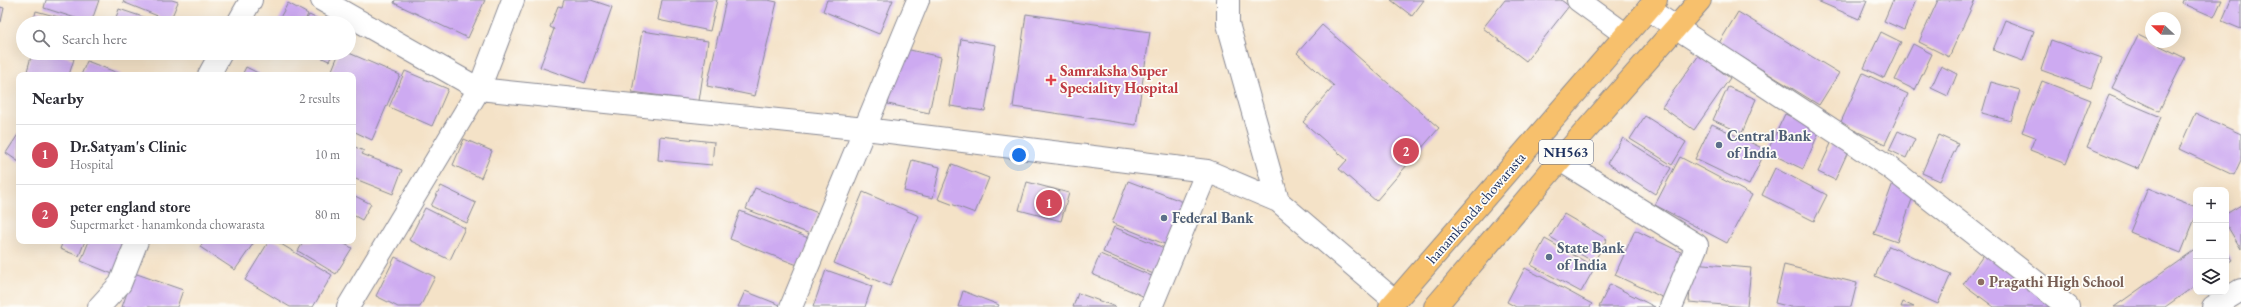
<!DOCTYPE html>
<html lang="en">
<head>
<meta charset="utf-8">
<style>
  body { margin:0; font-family:"EB Garamond",serif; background:#f2f2f3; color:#2b2b33 }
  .controls { position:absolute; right:12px; bottom:12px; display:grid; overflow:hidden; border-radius:8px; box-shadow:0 4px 16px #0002 }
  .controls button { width:36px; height:36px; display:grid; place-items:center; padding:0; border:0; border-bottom:1px solid #e1e1e2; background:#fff; color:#2b2b33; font:20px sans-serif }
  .compass { position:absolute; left:2145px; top:12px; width:36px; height:36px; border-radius:50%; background:#fff; box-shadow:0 4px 16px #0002; rotate:292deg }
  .you { position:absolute; left:1019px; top:155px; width:14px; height:14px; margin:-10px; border:3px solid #fff; border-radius:50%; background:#1a73e8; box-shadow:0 0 0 6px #1a73e833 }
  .badge { display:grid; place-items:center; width:26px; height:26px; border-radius:50%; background:#d1495b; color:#fff; font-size:13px; font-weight:700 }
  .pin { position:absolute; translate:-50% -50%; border:2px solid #fff; box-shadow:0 1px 4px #0006 }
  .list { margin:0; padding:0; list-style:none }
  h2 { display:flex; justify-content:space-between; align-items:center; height:52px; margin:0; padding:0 16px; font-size:17px }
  h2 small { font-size:13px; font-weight:400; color:#7c7c81 }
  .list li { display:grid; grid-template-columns:26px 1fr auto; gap:12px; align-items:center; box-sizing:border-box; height:60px; padding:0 16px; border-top:1px solid #e1e1e2 }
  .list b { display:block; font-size:15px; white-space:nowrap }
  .list p { margin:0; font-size:13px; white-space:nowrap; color:#7c7c81 }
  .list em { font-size:13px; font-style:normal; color:#7c7c81 }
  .icon { flex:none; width:22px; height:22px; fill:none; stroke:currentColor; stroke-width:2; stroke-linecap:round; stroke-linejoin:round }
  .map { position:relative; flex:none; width:2241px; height:307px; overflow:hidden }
  .search { position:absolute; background:#fff; box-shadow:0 4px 16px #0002; left:16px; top:16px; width:340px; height:44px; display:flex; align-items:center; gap:10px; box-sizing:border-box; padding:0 14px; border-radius:22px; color:#7c7c81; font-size:15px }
  .panel { position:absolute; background:#fff; box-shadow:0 4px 16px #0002; left:16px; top:72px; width:340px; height:172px; border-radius:8px }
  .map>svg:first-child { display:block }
</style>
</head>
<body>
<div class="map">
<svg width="2241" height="307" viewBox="0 0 2241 307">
  <rect width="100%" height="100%" fill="#fdfcf7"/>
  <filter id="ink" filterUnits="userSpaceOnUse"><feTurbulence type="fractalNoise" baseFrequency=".025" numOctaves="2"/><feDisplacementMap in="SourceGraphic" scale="8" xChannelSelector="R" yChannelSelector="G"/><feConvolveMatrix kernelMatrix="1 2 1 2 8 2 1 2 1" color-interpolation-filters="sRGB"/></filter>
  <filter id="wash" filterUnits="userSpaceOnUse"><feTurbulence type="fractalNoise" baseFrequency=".012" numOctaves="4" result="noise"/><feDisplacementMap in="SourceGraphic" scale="16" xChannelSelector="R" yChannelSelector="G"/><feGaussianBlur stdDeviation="0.9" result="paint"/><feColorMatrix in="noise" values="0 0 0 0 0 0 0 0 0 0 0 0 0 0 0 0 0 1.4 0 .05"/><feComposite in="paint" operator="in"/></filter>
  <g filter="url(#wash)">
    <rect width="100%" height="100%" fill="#f4e2c7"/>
    <g id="blocks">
      <!-- building -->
      <path fill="#cdaaf1" d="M46 0H99L91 23 44 8Z
        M124 0H172L178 2 170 21 123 2Z
        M395 0H485L468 38 394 3Z
        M564 0H591L612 7 585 83 540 67 554 29 550 27 558 6 562 7Z
        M662 0H717L710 31 658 20Z
        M726 0H768L777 2 755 96 707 86Z
        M827 0H893L879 34 823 11Z
        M1391 0H1424L1412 16Z
        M1505 0H1561L1569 6 1526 61 1483 28Z
        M1815 0H1867L1859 19Z
        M1893 0H1916L1904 30 1884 21Z
        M1938 0H1975L1949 57 1919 42Z
        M2183 0H2222L2214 17 2182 3Z
        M2231 0H2241V29L2222 21Z
        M288 3 308 14 304 23H277Z
        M0 7 4 8 1 22H0Z
        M119 9 161 23H114Z
        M36 11 73 21 72 23H33Z
        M1738 12 1839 73 1819 105 1719 43Z
        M1026 14 1150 32 1136 125 1013 107Z
        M309 15 327 23H305Z
        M2005 20 2034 31 2023 61 1993 50Z
        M1322 25 1439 128 1376 201 1339 169 1347 160 1303 122 1334 86 1297 53Z
        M642 31 708 41 699 101 632 92Z
        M1881 32 1901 42 1884 78 1864 68Z
        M2138 35 2185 58 2159 111 2112 88Z
        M961 39 996 45 985 111 950 106Z
        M2051 40 2102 58 2091 88 2041 70Z
        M1913 44 1932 54 1915 90 1895 80Z
        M901 48 941 57 929 113 888 104Z
        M32 53H53L74 59 69 75H26Z
        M319 53H333L329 61 318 56Z
        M339 53H349L400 75 372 140 353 131V75H330Z
        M1699 55 1730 78 1694 130 1662 107Z
        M87 61 123 75H81Z
        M1941 66 1957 74 1948 96 1931 88Z
        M246 67 262 75H242Z
        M405 71 448 89 432 126 389 107Z
        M1863 73 1908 94 1885 144 1840 124Z
        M2042 81 2091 100 2066 164 2030 150 2035 137 2022 132Z
        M1991 82 2020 90 2011 121 1982 113Z
        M1728 87 1756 99 1742 133 1713 120Z
        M2109 95 2161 117 2139 169 2087 147Z
        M2195 113 2241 134V160L2234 175 2179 149Z
        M1785 114 1820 130 1803 169 1767 152Z
        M1645 116 1686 142 1672 165 1630 139Z
        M1712 124 1766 150 1749 185 1695 159Z
        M1898 131 1915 139 1906 158 1889 150Z
        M19 133V162L6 153Z
        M1938 135 1958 144 1940 181 1922 173Z
        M660 136 714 142 712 165 658 160Z
        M1834 137 1851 145 1835 180 1818 172Z
        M1623 138 1671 168 1655 194 1607 163Z
        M464 139 492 151 481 178 453 165Z
        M353 146 364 151 362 154 402 170 393 194 353 178Z
        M1680 157 1752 195 1727 243 1655 205Z
        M912 160 940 167 933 198 904 191Z
        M952 164 989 178 975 213 938 199Z
        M1775 168 1827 195 1814 221 1762 195Z
        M1128 181 1189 204 1172 247 1112 223Z
        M1027 182 1069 193 1061 221 1019 210Z
        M1893 183 1915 191 1897 242 1874 234Z
        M441 186 476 203 467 223 431 206Z
        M755 188 818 213 810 234 746 209Z
        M2148 188 2196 207V216L2181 253 2130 232Z
        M863 192 919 216 890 286 834 263Z
        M353 195 371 204 362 220 353 215Z
        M2241 205V249L2226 224V214Z
        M425 208 465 228 450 260 409 240Z
        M740 211 811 239 800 266 730 239Z
        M1564 214 1607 239 1594 262 1550 237Z
        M1114 227 1169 250 1158 276 1103 252Z
        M1635 230 1689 256 1668 300 1615 275Z
        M1545 239 1595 267 1581 292 1531 265Z
        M63 241H85L79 256 60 249Z
        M89 241H129L115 275 81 261Z
        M204 241H255L235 270 200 247Z
        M269 241H276L332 275 313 307H290L245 280Z
        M304 241H339L352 248 336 274 298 251Z
        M1889 246 1951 274 1938 304 1875 276Z
        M2196 249V285L2165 307H2114Z
        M2226 251 2232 260 2226 264Z
        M1985 253 2056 307H1994L1963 284Z
        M1100 254 1154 277 1145 297 1092 274Z
        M395 257 435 277 420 307H398L376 296Z
        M1692 263 1751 268 1747 307 1689 302Z
        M1784 265 1857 283 1851 307H1791L1775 303Z
        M1525 268 1592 304 1590 307H1516L1507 302Z
        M826 270 872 286 865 307H813Z
        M134 273 183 290 177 307H122Z
        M1610 284 1655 307H1599Z
        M745 291 780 305V307H738Z
        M963 291 999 305 998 307H958Z
        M1078 293 1116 307H1073Z
        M1903 302 1914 307H1901Z"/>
    </g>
  </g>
  <g filter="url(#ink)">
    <use href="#blocks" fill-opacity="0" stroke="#888892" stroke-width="1"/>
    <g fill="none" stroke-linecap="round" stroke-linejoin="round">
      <!-- street casing -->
      <g stroke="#888892" stroke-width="24">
        <path id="street" d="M322 0 479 89 865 129 1207 171 1278 201 1395 301
          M1228 0V24L1278 201
          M1578 0 1626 35
          M1648 9 1889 167 2068 307
          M238 23 251 0
          M209 75 221 53
          M1560 160 1697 245 1671 307
          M99 307 120 284 137 241
          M348 307 479 89 513 0
          M791 307 918 0
          M1151 307 1207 171
          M2213 307 2241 290"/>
      </g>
      <!-- highway casing -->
      <g stroke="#888892" stroke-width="24">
        <path id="highway" d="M1390 307 1656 0
          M1435 307 1560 160 1700 0"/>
      </g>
      <!-- street -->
      <use href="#street" stroke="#fff" stroke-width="22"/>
      <!-- highway -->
      <use href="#highway" stroke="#f7c06c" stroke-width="22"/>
    </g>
  </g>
  <!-- markers -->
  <path fill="#e0444e" stroke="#fdfcf7" stroke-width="1.5" d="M1049 74h4v4h4v4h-4v4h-4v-4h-4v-4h4z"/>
  <g fill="#5c6f8a" stroke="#fdfcf7" stroke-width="1.5">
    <circle cx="1719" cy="145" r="4"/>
    <circle cx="1164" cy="218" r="4"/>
    <circle cx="1549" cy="257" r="4"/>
  </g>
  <circle fill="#8d6e63" stroke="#fdfcf7" stroke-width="1.5" cx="1981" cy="282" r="4"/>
  <g text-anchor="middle" stroke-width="3.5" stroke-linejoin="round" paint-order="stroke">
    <!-- shield labels -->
    <rect fill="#fdfcf7" stroke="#5f6c8c" stroke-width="1" x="1539" y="140" width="54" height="24" rx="3"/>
    <g font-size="14" font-weight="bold" fill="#1b2f5e">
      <text x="1566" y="157">NH563</text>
    </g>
    <!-- health labels -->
    <g font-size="15" font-weight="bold" fill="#be3a42" stroke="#fdfcf7" text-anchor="start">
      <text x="1060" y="76">Samraksha Super<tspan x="1060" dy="17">Speciality Hospital</tspan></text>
    </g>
    <!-- service labels -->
    <g font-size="15" font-weight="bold" fill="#4e5e75" stroke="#fdfcf7" text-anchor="start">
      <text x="1727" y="141">Central Bank<tspan x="1727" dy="17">of India</tspan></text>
      <text x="1172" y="223">Federal Bank</text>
      <text x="1557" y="253">State Bank<tspan x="1557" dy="17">of India</tspan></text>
    </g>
    <!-- street labels -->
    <g font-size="15" fill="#1b2f5e" stroke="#fdfcf7">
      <text transform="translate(1476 208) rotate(-49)" y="5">hanamkonda chowarasta</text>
    </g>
    <!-- education labels -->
    <g font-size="15" font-weight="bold" fill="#785e54" stroke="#fdfcf7" text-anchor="start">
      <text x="1989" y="287">Pragathi High School</text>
    </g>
  </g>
</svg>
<div class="controls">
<button>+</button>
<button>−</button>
<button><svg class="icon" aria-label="layers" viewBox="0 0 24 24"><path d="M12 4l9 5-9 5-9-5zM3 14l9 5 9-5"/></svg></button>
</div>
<svg class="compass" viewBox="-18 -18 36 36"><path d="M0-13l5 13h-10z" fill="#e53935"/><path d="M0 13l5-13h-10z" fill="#7c7c81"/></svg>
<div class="you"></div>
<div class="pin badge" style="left:1049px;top:203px">1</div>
<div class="pin badge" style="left:1406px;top:151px">2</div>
<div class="search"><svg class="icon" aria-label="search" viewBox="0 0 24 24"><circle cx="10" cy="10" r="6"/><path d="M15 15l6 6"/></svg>Search here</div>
<section class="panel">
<h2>Nearby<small>2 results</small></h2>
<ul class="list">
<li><span class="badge">1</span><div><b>Dr.Satyam's Clinic</b><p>Hospital</p></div><em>10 m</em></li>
<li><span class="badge">2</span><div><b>peter england store</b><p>Supermarket · hanamkonda chowarasta</p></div><em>80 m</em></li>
</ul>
</section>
</div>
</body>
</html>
